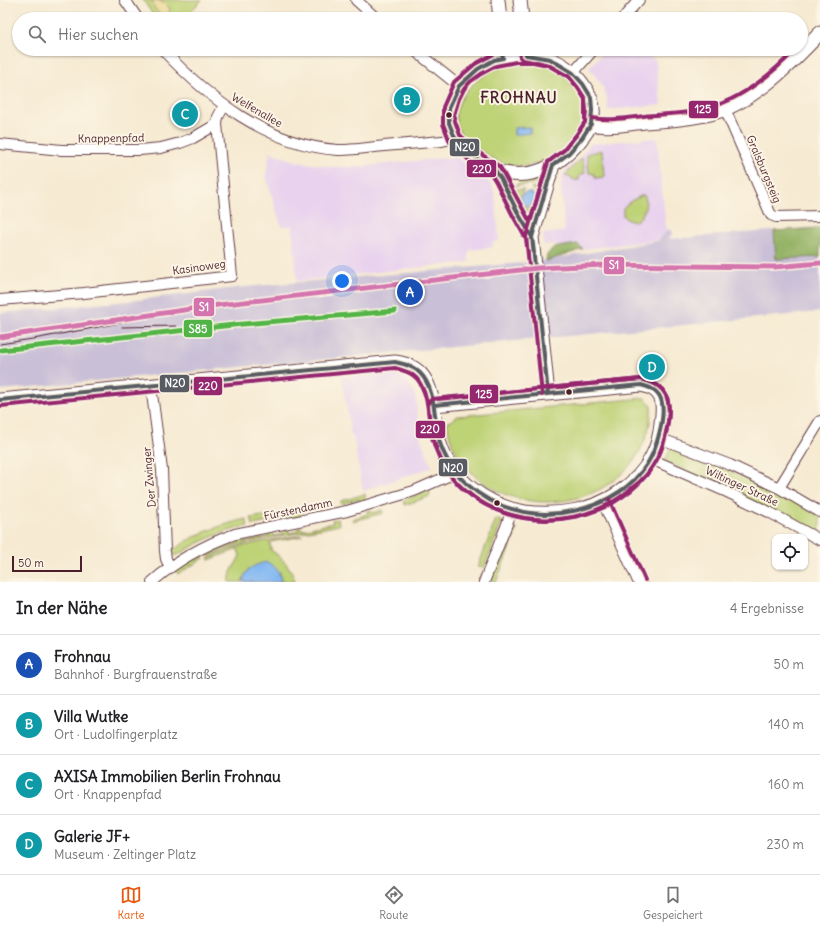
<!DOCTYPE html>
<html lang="de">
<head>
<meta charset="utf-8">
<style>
  body { margin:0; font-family:Delius,sans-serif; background:#f2f2f2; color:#202124 }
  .controls { position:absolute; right:12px; bottom:12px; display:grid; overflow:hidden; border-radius:8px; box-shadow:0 1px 3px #0004 }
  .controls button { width:36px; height:36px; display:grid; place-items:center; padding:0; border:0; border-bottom:1px solid #e0e0e0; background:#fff; color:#202124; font:20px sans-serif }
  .scale { position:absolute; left:12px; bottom:10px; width:70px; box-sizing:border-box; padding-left:4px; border:2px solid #4a1f2b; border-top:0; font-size:11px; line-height:14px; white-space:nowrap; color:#4a1f2b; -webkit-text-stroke:3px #fcf5e5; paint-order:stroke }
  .you { position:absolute; left:342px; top:281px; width:14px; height:14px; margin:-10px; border:3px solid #fff; border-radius:50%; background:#1a73e8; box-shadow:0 0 0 6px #1a73e833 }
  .badge { display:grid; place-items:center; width:26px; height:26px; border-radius:50%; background:#ea580c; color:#fff; font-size:13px; font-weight:700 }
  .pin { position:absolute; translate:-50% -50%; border:2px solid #fff; box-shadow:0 1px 4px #0006 }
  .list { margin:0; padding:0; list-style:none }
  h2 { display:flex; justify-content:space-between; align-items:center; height:52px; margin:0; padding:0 16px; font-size:17px }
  h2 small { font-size:13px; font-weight:400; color:#757577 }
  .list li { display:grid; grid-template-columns:26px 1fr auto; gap:12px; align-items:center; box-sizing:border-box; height:60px; padding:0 16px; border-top:1px solid #e0e0e0 }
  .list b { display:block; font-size:15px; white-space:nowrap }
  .list p { margin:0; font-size:13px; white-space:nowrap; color:#757577 }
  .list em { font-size:13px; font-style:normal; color:#757577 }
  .icon { flex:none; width:22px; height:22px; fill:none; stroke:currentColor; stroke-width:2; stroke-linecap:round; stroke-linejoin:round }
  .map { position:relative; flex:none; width:820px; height:582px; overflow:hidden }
  .search { position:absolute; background:#fff; box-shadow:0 1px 3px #0004; left:12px; right:12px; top:12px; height:44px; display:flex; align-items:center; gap:10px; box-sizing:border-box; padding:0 14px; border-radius:22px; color:#757577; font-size:15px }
  .sheet { height:292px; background:#fff }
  nav { display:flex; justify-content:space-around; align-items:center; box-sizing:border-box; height:56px; border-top:1px solid #e0e0e0; background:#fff; font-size:11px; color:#757577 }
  nav a { display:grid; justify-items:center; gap:2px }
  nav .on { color:#ea580c }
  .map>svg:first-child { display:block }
</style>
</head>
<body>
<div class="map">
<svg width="820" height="582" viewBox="0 0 820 582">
  <rect width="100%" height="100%" fill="#fcf5e5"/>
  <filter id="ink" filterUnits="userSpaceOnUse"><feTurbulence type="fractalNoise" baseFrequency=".025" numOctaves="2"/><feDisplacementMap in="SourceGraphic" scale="8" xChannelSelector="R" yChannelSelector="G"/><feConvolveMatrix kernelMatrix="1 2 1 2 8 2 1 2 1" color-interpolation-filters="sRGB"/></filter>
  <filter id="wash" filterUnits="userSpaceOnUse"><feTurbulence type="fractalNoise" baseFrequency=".012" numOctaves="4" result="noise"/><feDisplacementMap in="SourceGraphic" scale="16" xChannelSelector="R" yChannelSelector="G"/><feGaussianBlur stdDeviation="0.9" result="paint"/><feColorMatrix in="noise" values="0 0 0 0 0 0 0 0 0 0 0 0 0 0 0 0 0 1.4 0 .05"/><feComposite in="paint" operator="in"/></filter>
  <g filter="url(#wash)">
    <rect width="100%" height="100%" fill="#f6ead2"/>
    <!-- built -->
    <path fill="#e8d2ee" d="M606 49H642L656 61 661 105 608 110 607 97 602 85 589 68Z
      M657 138 666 231 659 240 559 252 557 244 544 245 543 234 565 231 561 187 562 177 565 171 579 159 590 144Z
      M270 152 297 162 334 167H356L457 157 468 166 484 177 492 186 495 194 499 241 492 242 493 247 470 250 468 254 469 262 297 281 292 226H281L266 176Z
      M391 373 404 378 413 389 415 396 421 440 432 467 363 491 353 435H351L342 377Z"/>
    <!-- industrial -->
    <path fill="#c9bfd7" d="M820 227V312L0 390V313L129 301 244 287 534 262 658 241 668 229 673 232 669 239Z"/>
    <!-- green -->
    <path fill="#bed276" stroke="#847850" d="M143 0H202L183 19H156Z
      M518 63C527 63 536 63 545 65 567 72 590 95 583 120 579 131 569 141 561 149 550 158 538 166 523 166 508 167 496 161 484 153 474 147 463 139 458 128 448 104 475 78 495 69 502 66 510 65 518 63Z
      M602 150 604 177 596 178 594 174 589 173 587 154Z
      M582 158 585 173 579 176V180H575L565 175Z
      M535 180 540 183 515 186 521 181Z
      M541 187C542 195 538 210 531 214L527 213 518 200 515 190 524 189C519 197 515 207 530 208L536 205 538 200 536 192 531 188Z
      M643 195 645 196C649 210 637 231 623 216V208L631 201Z
      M644 398H645L651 405C652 423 646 442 636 457 597 516 498 518 459 457 452 446 449 435 447 423L458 416Z
      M671 446 727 469 782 494 820 516V535L665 461Z
      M429 490 430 496 405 505 404 500Z
      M365 494V501L360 502 359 499 341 504V501Z
      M301 510V516L273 521 272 515Z
      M371 510 372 513 382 510 383 513 353 521 352 519 368 514 367 511Z
      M269 515 268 522 253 525 251 518Z
      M246 519 248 526C223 531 202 540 181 553 177 556 174 556 170 553 191 535 220 525 246 519Z
      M338 519 339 525C295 535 249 538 208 556L206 551 212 548 214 551 239 542 238 539 242 538 243 542 269 536V533L273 532 274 536 283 534V530L288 529 289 533 298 531 297 528 301 527 302 530 333 523 332 520Z
      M496 519 502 521 484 568 478 567Z
      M511 528 517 529 496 582H490Z
      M302 535V536L270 542 271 550C281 557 293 569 295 582H281L280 572 243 578V582H229L231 572 240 556 238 549 209 560 208 558C238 544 269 541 302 535Z
      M203 556 204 558 178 574 175 570 195 557 196 560Z"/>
    <!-- forest -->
    <path fill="#96b467" stroke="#706a49" d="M820 228V257L776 259 774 231Z
      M577 244 583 249 546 261 547 255 553 248Z"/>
    <!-- sand -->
    <path fill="#eeda9e" stroke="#9c7c64" d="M156 0 160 1 170 8 169 12 166 15C159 15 152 8 153 1Z"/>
    <!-- water -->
    <path fill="#83b8f2" stroke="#666c8e" d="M530 127V133L514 135V128Z
      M521 199a7 7 0 1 1 14 0a7 7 0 1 1-14 0Z
      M267 562C276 567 280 571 281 582H243C244 569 256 564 267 562Z"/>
  </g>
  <g filter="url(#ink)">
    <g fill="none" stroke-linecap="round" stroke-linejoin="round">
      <!-- minor casing -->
      <g stroke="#643d44" stroke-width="12">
        <path id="minor" d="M125 0 138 19
          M356 0 377 19
          M622 19 639 0
          M162 49C209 99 267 145 338 150 353 150 368 148 384 146 403 144 422 143 442 141L455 138
          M413 49 459 86
          M573 73 594 49
          M725 109 771 215 776 217 820 216
          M0 144 62 150H140L161 148 180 143 193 138 217 124
          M0 300 84 293 232 276 217 124 218 117 224 106
          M151 386 162 470 165 551 166 559 170 567
          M659 438 730 465 779 488 820 512
          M651 459 727 492 769 512 820 540
          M779 488 820 421
          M152 582C177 560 204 545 235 534L347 511 414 491 455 473
          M484 582 507 524 512 509"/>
      </g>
      <!-- tertiary casing -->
      <g stroke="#643d44" stroke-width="15">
        <path id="tertiary" d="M498 0 500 19
          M520 0 522 19
          M526 55C534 56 542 56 550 59 574 67 601 98 591 124 588 131 583 137 579 142 561 163 539 177 511 174 497 173 484 165 473 156 467 150 458 144 454 137 436 105 464 72 493 61 504 56 515 56 526 55Z
          M591 124C608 128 628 124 645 122 665 121 686 119 706 115 750 106 790 65 820 33
          M495 170 507 189 518 213 532 237
          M548 394 532 237 553 165
          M0 400 395 362C440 367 430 412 440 444 451 480 488 506 525 512 556 516 592 511 618 493 631 484 644 472 651 458 657 447 660 436 661 423 664 403 664 389 641 385L434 405
          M604 501 640 582"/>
      </g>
      <!-- minor -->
      <use href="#minor" stroke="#fff" stroke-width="10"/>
      <!-- tertiary -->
      <use href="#tertiary" stroke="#fff" stroke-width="13"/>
      <!-- tram -->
      <path stroke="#4a1f2b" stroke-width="1" d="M122 327 176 326
        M0 337 48 331
        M0 344 39 338 218 305"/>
      <!-- bus-1 casing -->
      <g stroke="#fcf5e5" stroke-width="7">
        <path id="bus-1" d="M502 49 503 58 494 60 478 69 459 86 449 108V123L455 138 477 159 495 170 501 179 518 213 532 237 534 253
          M525 49 526 55 550 59 573 73 583 84 591 97 592 110 591 124 582 138 568 154 553 165 532 237 548 394
          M0 400 395 362C404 364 413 366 420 373 434 387 434 411 437 430 444 473 481 504 524 512 555 518 593 510 619 492 630 485 640 475 647 464 656 450 669 410 659 395 655 389 648 387 641 385L434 405"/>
      </g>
      <!-- bus-2 casing -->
      <g stroke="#fcf5e5" stroke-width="7">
        <path id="bus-2" d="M496 50V53L492 55 475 64 454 82 443 107V124L450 142 473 164 491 174 496 182 513 216 526 239 528 254
          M519 50 520 57 523 60 548 65 569 77 578 88 585 99 586 110 585 122 577 134 564 150 548 162 526 236 542 395
          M1 406 395 368C406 371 416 374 421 385 429 400 428 417 431 433 440 478 479 510 523 518 557 524 595 516 622 497 634 489 645 479 652 467 663 451 677 407 663 390 657 383 649 381 641 379L438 399"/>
      </g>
      <!-- bus-3 casing -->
      <g stroke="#fcf5e5" stroke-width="7">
        <path id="bus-3" d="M516 62H537L548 65 569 77 578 88 585 99V122L577 134 564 150 548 162 530 222 500 167 481 154 460 135 455 121 454 115 459 99 464 89 470 82 481 74 496 66Z
          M592 118C610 121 626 118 644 116 664 114 685 114 705 109 741 100 771 75 796 49
          M640 379 432 399 429 402 428 406C432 450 445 483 486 505 533 529 593 523 633 487 641 481 648 474 654 465 662 452 666 438 668 422 671 399 667 386 643 379
          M609 499 645 580"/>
      </g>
      <!-- bus-1 -->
      <use href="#bus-1" stroke="#595b62" stroke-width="4"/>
      <!-- bus-2 -->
      <use href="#bus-2" stroke="#95276e" stroke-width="4"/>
      <!-- bus-3 -->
      <use href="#bus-3" stroke="#95276e" stroke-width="4"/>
      <!-- rail-1 casing -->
      <g stroke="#fcf5e5" stroke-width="8">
        <path id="rail-1" d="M0 337 218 305 538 268 605 265 775 267 820 263"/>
      </g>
      <!-- rail-2 casing -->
      <g stroke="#fcf5e5" stroke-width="8">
        <path id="rail-2" d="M1 350 243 324 395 311"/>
      </g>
      <!-- rail-1 -->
      <use href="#rail-1" stroke="#d474ae" stroke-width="5"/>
      <!-- rail-2 -->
      <use href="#rail-2" stroke="#52b447" stroke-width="5"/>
    </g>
  </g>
  <!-- markers -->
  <g fill="#4a1f2b" stroke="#fcf5e5" stroke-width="1.5">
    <circle cx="449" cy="115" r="3.5"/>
    <circle cx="569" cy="392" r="3.5"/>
    <circle cx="497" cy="503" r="3.5"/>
  </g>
  <g text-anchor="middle" stroke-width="4" stroke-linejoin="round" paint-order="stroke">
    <!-- street labels -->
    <g font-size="11" fill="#4a1f2b" stroke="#fcf5e5">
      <text transform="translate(257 110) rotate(30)" y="4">Welfenallee</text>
      <text transform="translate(111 138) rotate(-1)" y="4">Knappenpfad</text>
      <text transform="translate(764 169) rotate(67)" y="4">Gralsburgsteig</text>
      <text transform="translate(199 267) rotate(-8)" y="4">Kasinoweg</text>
      <text transform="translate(149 477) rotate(-95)" y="4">Der Zwinger</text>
      <text transform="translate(742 486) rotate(25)" y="4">Wiltinger Straße</text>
      <text transform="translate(298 509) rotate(-12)" y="4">Fürstendamm</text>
    </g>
    <!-- district labels -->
    <g font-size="15" font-weight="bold" letter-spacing="1" fill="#4a1f2b" stroke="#fcf5e5">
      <text x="519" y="103">FROHNAU</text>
    </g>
  </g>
  <g stroke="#fcf5e5" stroke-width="1.5">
    <rect x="688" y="100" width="31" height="19" rx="4" fill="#95276e"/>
    <rect x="449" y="138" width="31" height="19" rx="4" fill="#595b62"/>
    <rect x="466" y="159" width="31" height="19" rx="4" fill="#95276e"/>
    <rect x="603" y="256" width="22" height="19" rx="4" fill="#d474ae"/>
    <rect x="193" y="297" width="22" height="20" rx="4" fill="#d474ae"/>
    <rect x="183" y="319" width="30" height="19" rx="4" fill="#52b447"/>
    <rect x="159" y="374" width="31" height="19" rx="4" fill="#595b62"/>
    <rect x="193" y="376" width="30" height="20" rx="4" fill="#95276e"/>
    <rect x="469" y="384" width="30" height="20" rx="4" fill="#95276e"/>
    <rect x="415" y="420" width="31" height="19" rx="4" fill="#95276e"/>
    <rect x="438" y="458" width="30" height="19" rx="4" fill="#595b62"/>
  </g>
  <g font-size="11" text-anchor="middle" font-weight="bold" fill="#fff">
    <text x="703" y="113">125</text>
    <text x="465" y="151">N20</text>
    <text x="482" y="173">220</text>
    <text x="614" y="269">S1</text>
    <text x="204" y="311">S1</text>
    <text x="198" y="333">S85</text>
    <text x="175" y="387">N20</text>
    <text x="208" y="390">220</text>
    <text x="484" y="398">125</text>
    <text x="430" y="433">220</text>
    <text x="453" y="472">N20</text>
  </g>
</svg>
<div class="controls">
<button><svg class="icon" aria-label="locate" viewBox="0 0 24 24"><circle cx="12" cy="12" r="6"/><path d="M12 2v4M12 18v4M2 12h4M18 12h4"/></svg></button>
</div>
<div class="scale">50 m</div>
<div class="you"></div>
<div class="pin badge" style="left:410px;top:292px;background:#1a4fb4">A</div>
<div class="pin badge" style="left:407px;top:100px;background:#0f9aa8">B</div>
<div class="pin badge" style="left:185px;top:114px;background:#0f9aa8">C</div>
<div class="pin badge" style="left:652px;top:367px;background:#0f9aa8">D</div>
<div class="search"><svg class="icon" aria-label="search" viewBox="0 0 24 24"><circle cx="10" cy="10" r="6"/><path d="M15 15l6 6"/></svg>Hier suchen</div>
</div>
<section class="sheet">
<h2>In der Nähe<small>4 Ergebnisse</small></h2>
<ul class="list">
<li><span class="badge" style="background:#1a4fb4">A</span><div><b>Frohnau</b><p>Bahnhof · Burgfrauenstraße</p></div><em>50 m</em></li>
<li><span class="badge" style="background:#0f9aa8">B</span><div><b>Villa Wutke</b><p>Ort · Ludolfingerplatz</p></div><em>140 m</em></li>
<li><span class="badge" style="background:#0f9aa8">C</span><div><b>AXISA Immobilien Berlin Frohnau</b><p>Ort · Knappenpfad</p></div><em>160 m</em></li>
<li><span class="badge" style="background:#0f9aa8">D</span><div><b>Galerie JF+</b><p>Museum · Zeltinger Platz</p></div><em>230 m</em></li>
</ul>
</section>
<nav>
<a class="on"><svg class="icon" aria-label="map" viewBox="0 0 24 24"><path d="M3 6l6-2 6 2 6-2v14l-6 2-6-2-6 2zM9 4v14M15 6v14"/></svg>Karte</a>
<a><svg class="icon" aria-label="directions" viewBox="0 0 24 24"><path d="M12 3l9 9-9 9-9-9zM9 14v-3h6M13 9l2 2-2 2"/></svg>Route</a>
<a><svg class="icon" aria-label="saved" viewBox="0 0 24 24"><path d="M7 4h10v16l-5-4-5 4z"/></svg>Gespeichert</a>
</nav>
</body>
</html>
